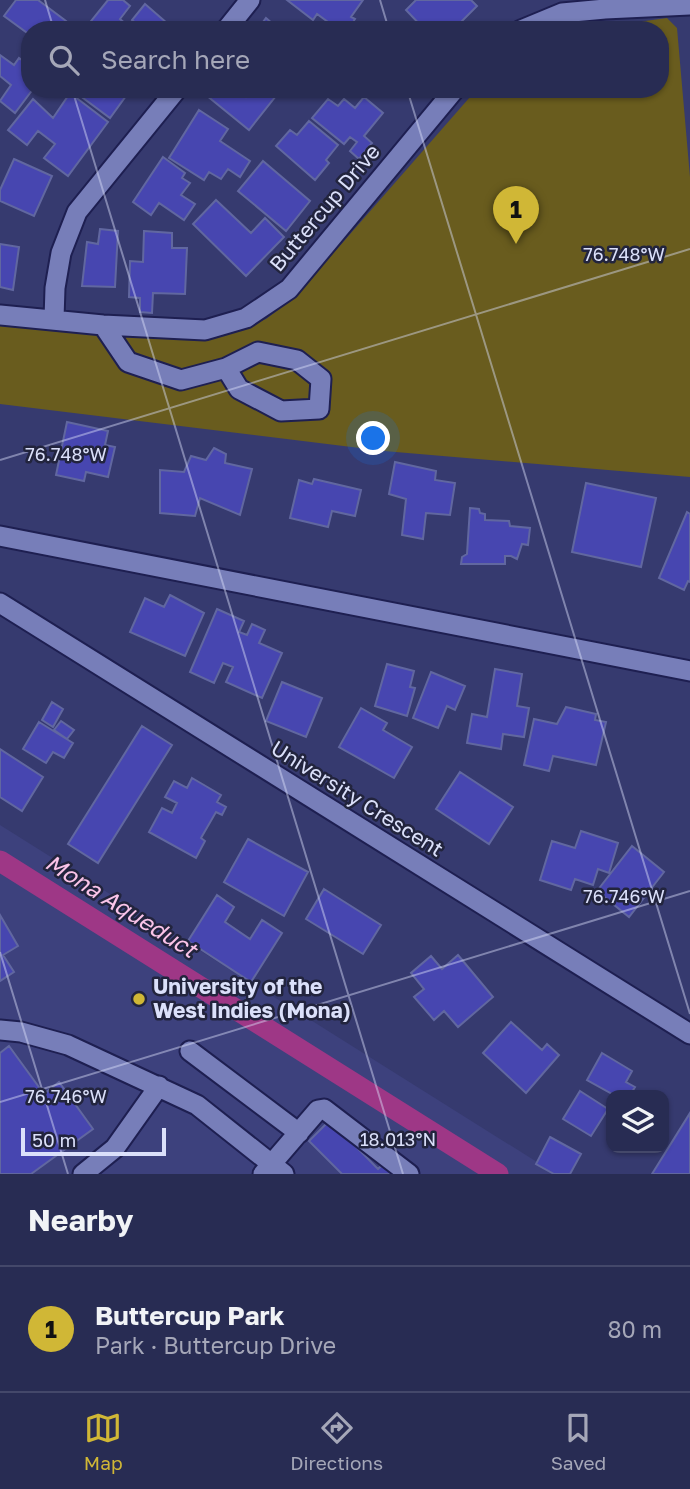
<!DOCTYPE html>
<html lang="en">
<head>
<meta charset="utf-8">
<style>
  body { margin:0; font-family:"Golos Text",sans-serif; background:#34385d; color:#f1f3f6 }
  .controls { position:absolute; right:21px; bottom:21px; display:grid; overflow:hidden; border-radius:14px; box-shadow:0 2px 5px #0004 }
  .controls button { width:63px; height:63px; display:grid; place-items:center; padding:0; border:0; border-bottom:2px solid #44486a; background:#282c53; color:#f1f3f6; font:35px sans-serif }
  .scale { position:absolute; left:21px; bottom:18px; width:145px; box-sizing:border-box; padding-left:7px; border:4px solid #dbe0fa; border-top:0; font-size:19px; line-height:24px; white-space:nowrap; color:#dbe0fa; -webkit-text-stroke:5px #22243d; paint-order:stroke }
  .you { position:absolute; left:374px; top:439px; width:24px; height:24px; margin:-18px; border:5px solid #fff; border-radius:50%; background:#1a73e8; box-shadow:0 0 0 10px #1a73e833 }
  .badge { display:grid; place-items:center; width:46px; height:46px; border-radius:50%; background:#d0b736; color:#111; font-size:23px; font-weight:700 }
  .pin { position:absolute; translate:-50% -58px; filter:drop-shadow(0 2px 4px #0008) }
  .pin::after { content:''; position:absolute; top:37px; width:24px; height:21px; background:inherit; clip-path:polygon(0 0,100% 0,50% 100%) }
  .list { margin:0; padding:0; list-style:none }
  h2 { display:flex; justify-content:space-between; align-items:center; height:91px; margin:0; padding:0 28px; font-size:30px }
  h2 small { font-size:23px; font-weight:400; color:#a5a7b8 }
  .list li { display:grid; grid-template-columns:46px 1fr auto; gap:21px; align-items:center; box-sizing:border-box; height:126px; padding:0 28px; border-top:2px solid #44486a }
  .list b { display:block; font-size:26px; white-space:nowrap }
  .list p { margin:0; font-size:23px; white-space:nowrap; color:#a5a7b8 }
  .list em { font-size:23px; font-style:normal; color:#a5a7b8 }
  .icon { flex:none; width:38px; height:38px; fill:none; stroke:currentColor; stroke-width:2; stroke-linecap:round; stroke-linejoin:round }
  .map { position:relative; flex:none; width:690px; height:1174px; overflow:hidden }
  .search { position:absolute; background:#282c53; box-shadow:0 2px 5px #0004; left:21px; right:21px; top:21px; height:77px; display:flex; align-items:center; gap:18px; box-sizing:border-box; padding:0 24px; border-radius:28px; color:#a5a7b8; font-size:26px }
  .sheet { height:217px; background:#282c53 }
  nav { display:flex; justify-content:space-around; align-items:center; box-sizing:border-box; height:98px; border-top:2px solid #44486a; background:#282c53; font-size:19px; color:#a5a7b8 }
  nav a { display:grid; justify-items:center; gap:4px }
  nav .on { color:#d0b736 }
  .map>svg:first-child { display:block }
</style>
</head>
<body>
<div class="map">
<svg width="690" height="1174" viewBox="0 0 690 1174">
  <rect width="100%" height="100%" fill="#363a6f"/>
  <!-- built -->
  <path fill="#3d417d" d="M0 825 556 1174H0Z"/>
  <!-- green -->
  <path fill="#695c1e" d="M667 18 677 28 690 177V477L384 451 0 404V324L188 340 224 335 266 319 295 297 477 89H660V30H579Z"/>
  <g fill="none" stroke-linecap="round" stroke-linejoin="round">
    <!-- canal -->
    <path stroke="#9e3786" stroke-width="21" d="M0 861 498 1174"/>
  </g>
  <!-- building -->
  <path fill="#4746b0" stroke="#6167a0" stroke-width="2" d="M16 0H38L66 21 60 30H30V35L4 16Z
    M108 0H123L130 6 120 19 128 26 125 30H92L87 26Z
    M287 0H363L351 17 355 19 348 30H339L317 14 313 20Z
    M416 0H471L477 6 453 30H425L406 10Z
    M145 4 175 30H139L141 27 132 20Z
    M266 18 280 30H257Z
    M0 55 14 65 19 58 30 66V89H33L15 113 0 101 11 85 0 76Z
    M77 89H131L110 118 75 92Z
    M210 89H237L246 97 252 89H276L279 92 249 130 206 95Z
    M70 93 108 122 68 176 44 158 55 144 38 131 27 145 8 130 33 99 53 118Z
    M364 97 383 113 364 136 372 143 359 159 350 151 357 142 350 137 344 144 312 118 328 99 338 106 344 99 355 108Z
    M199 110 228 129 220 141 250 161 240 177 228 169 221 179 209 172 204 180 169 158Z
    M309 121 338 145 326 160 329 163 315 180 276 146 290 130 297 135Z
    M163 157 185 173 182 178 190 183 181 195 195 204 184 220 159 203 151 215 133 202Z
    M14 159 52 176 34 216 0 201V190Z
    M263 161 310 201 286 231 238 191Z
    M216 200 251 233 265 218 284 237 246 276 193 224Z
    M100 229 118 231 115 287 82 286 87 242 98 244Z
    M144 231 172 233V248H187L185 294 153 293 152 313 140 312V298L129 297 130 261 143 262Z
    M0 244 19 247 13 290 0 287Z
    M67 422 108 431 105 445 115 447 108 477 86 472 84 481 56 475Z
    M214 448 226 454 225 463 252 469 240 515 200 498 195 516 160 513V470L184 472 191 456 206 460Z
    M395 462 436 471 435 480 455 483 450 515 426 513 423 539 402 535 406 499 389 494Z
    M314 479 361 490 355 516 332 511 328 527 290 518 299 480 312 484Z
    M586 483 656 498 641 567 572 552Z
    M470 508 479 509 480 513 485 514V520L509 521 510 526 530 528 528 545 522 544 517 559 511 556H505V564H461L462 557 467 554Z
    M687 512 690 514V582L688 581 684 590 659 578Z
    M170 595 204 613 185 656 130 632 145 598 164 607Z
    M217 609 244 621 239 632 247 635 252 624 265 630 259 643 282 653 262 698 226 682 233 667 223 663 214 683 190 672Z
    M387 664 414 671 410 687 415 688 407 716 375 706Z
    M495 669 522 674 517 706 529 708 524 737 503 734 501 749 467 743 472 714 487 717Z
    M431 672 465 686 455 710 447 706 438 728 413 718Z
    M282 682 322 698 306 737 266 721Z
    M52 702 63 709 53 727 42 720Z
    M566 707 596 714 595 720 606 722 596 765 553 756 549 771 524 765 534 719 557 724Z
    M361 708 387 723 383 730 412 747 394 778 339 747Z
    M61 721 74 730 67 739 54 730Z
    M39 722 73 743 64 758 53 752 46 763 23 749Z
    M142 726 172 745 98 863 68 844Z
    M0 749 43 777 22 811 0 797Z
    M460 772 513 807 489 844 436 809Z
    M192 778 221 795 217 802 226 807 222 815 216 812 201 838 205 841 196 858 149 832 162 808 172 813 177 803 165 797 174 781 187 788Z
    M581 831 618 843 609 873 598 869 593 885 575 879 571 890 540 880 552 841 575 848Z
    M248 839 308 872 284 916 224 882Z
    M632 846 664 872 629 917 597 891Z
    M324 889 381 925 363 954 306 919Z
    M217 895 234 907 225 922 250 939 262 920 282 933 251 982 188 941Z
    M0 915 18 946 3 955 14 972 0 981Z
    M458 955 493 997 458 1027 444 1011 434 1020 414 997 424 989 411 973 431 956 442 969Z
    M511 1022 542 1050 547 1044 559 1055 526 1093 483 1053Z
    M9 1046 44 1094 59 1082 93 1129 31 1174H0V1053Z
    M602 1053 632 1071 626 1082 635 1087 630 1095H614L587 1080Z
    M580 1091 608 1109 591 1136 563 1119Z
    M690 1113V1174H652Z
    M330 1120 378 1169 385 1162 396 1174H342L309 1141Z
    M550 1137 581 1154 570 1174H554L536 1164Z"/>
  <g fill="none" stroke-linecap="round" stroke-linejoin="round">
    <!-- minor casing -->
    <g stroke="#1e1f51" stroke-width="23">
      <path id="minor" d="M226 30 250 0
        M521 30 562 13 605 9 690 5
        M0 315 103 325 205 330 246 318 289 289 455 89
        M54 319 55 288 61 253 77 212 177 89
        M103 325 128 362 181 380 226 368 258 352 297 360 321 379 319 409 281 411 239 389 226 368
        M0 536 690 671
        M0 603 690 1034
        M0 1030 21 1032 68 1045 197 1105 284 1174
        M190 1051 299 1133
        M83 1174 115 1148 159 1086
        M263 1174 318 1110 324 1109 409 1174"/>
    </g>
    <!-- minor -->
    <use href="#minor" stroke="#777eb9" stroke-width="19"/>
  </g>
  <!-- ticks -->
  <path fill="none" stroke="#dbe0fa" stroke-width="2" stroke-opacity="0.45" d="M45 0 54 30M380 0 389 30M72 89 403 1174M407 89 690 1014M0 460 690 249M0 952 68 1174M0 1102 690 891"/>
  <!-- markers -->
  <circle fill="#d0b736" stroke="#22243d" stroke-width="2.5" cx="139" cy="999" r="7"/>
  <g text-anchor="middle" stroke-width="5" stroke-linejoin="round" paint-order="stroke">
    <!-- street labels -->
    <g font-size="21" fill="#dbe0fa" stroke="#22243d">
      <text transform="translate(325 208) rotate(-50)" y="7">Buttercup Drive</text>
      <text transform="translate(357 799) rotate(32)" y="7">University Crescent</text>
    </g>
    <!-- poi labels -->
    <g font-size="21" font-weight="bold" fill="#dbe0fa" stroke="#22243d" text-anchor="start">
      <text x="153" y="994">University of the<tspan x="153" dy="24">West Indies (Mona)</tspan></text>
    </g>
    <!-- water labels -->
    <g font-size="23" font-style="italic" fill="#fac4e9" stroke="#22243d">
      <text transform="translate(121 906) rotate(32)" y="8">Mona Aqueduct</text>
    </g>
  </g>
  <g font-size="18" text-anchor="middle" fill="#dbe0fa" stroke="#22243d" stroke-width="5" stroke-linejoin="round" paint-order="stroke">
    <text x="624" y="261">76.748°W</text>
    <text x="66" y="461">76.748°W</text>
    <text x="624" y="903">76.746°W</text>
    <text x="66" y="1103">76.746°W</text>
    <text x="398" y="1146">18.013°N</text>
  </g>
</svg>
<div class="controls">
<button><svg class="icon" aria-label="layers" viewBox="0 0 24 24"><path d="M12 4l9 5-9 5-9-5zM3 14l9 5 9-5"/></svg></button>
</div>
<div class="scale">50 m</div>
<div class="you"></div>
<div class="pin badge" style="left:516px;top:244px">1</div>
<div class="search"><svg class="icon" aria-label="search" viewBox="0 0 24 24"><circle cx="10" cy="10" r="6"/><path d="M15 15l6 6"/></svg>Search here</div>
</div>
<section class="sheet">
<h2>Nearby<small></small></h2>
<ul class="list">
<li><span class="badge">1</span><div><b>Buttercup Park</b><p>Park · Buttercup Drive</p></div><em>80 m</em></li>
</ul>
</section>
<nav>
<a class="on"><svg class="icon" aria-label="map" viewBox="0 0 24 24"><path d="M3 6l6-2 6 2 6-2v14l-6 2-6-2-6 2zM9 4v14M15 6v14"/></svg>Map</a>
<a><svg class="icon" aria-label="directions" viewBox="0 0 24 24"><path d="M12 3l9 9-9 9-9-9zM9 14v-3h6M13 9l2 2-2 2"/></svg>Directions</a>
<a><svg class="icon" aria-label="saved" viewBox="0 0 24 24"><path d="M7 4h10v16l-5-4-5 4z"/></svg>Saved</a>
</nav>
</body>
</html>
